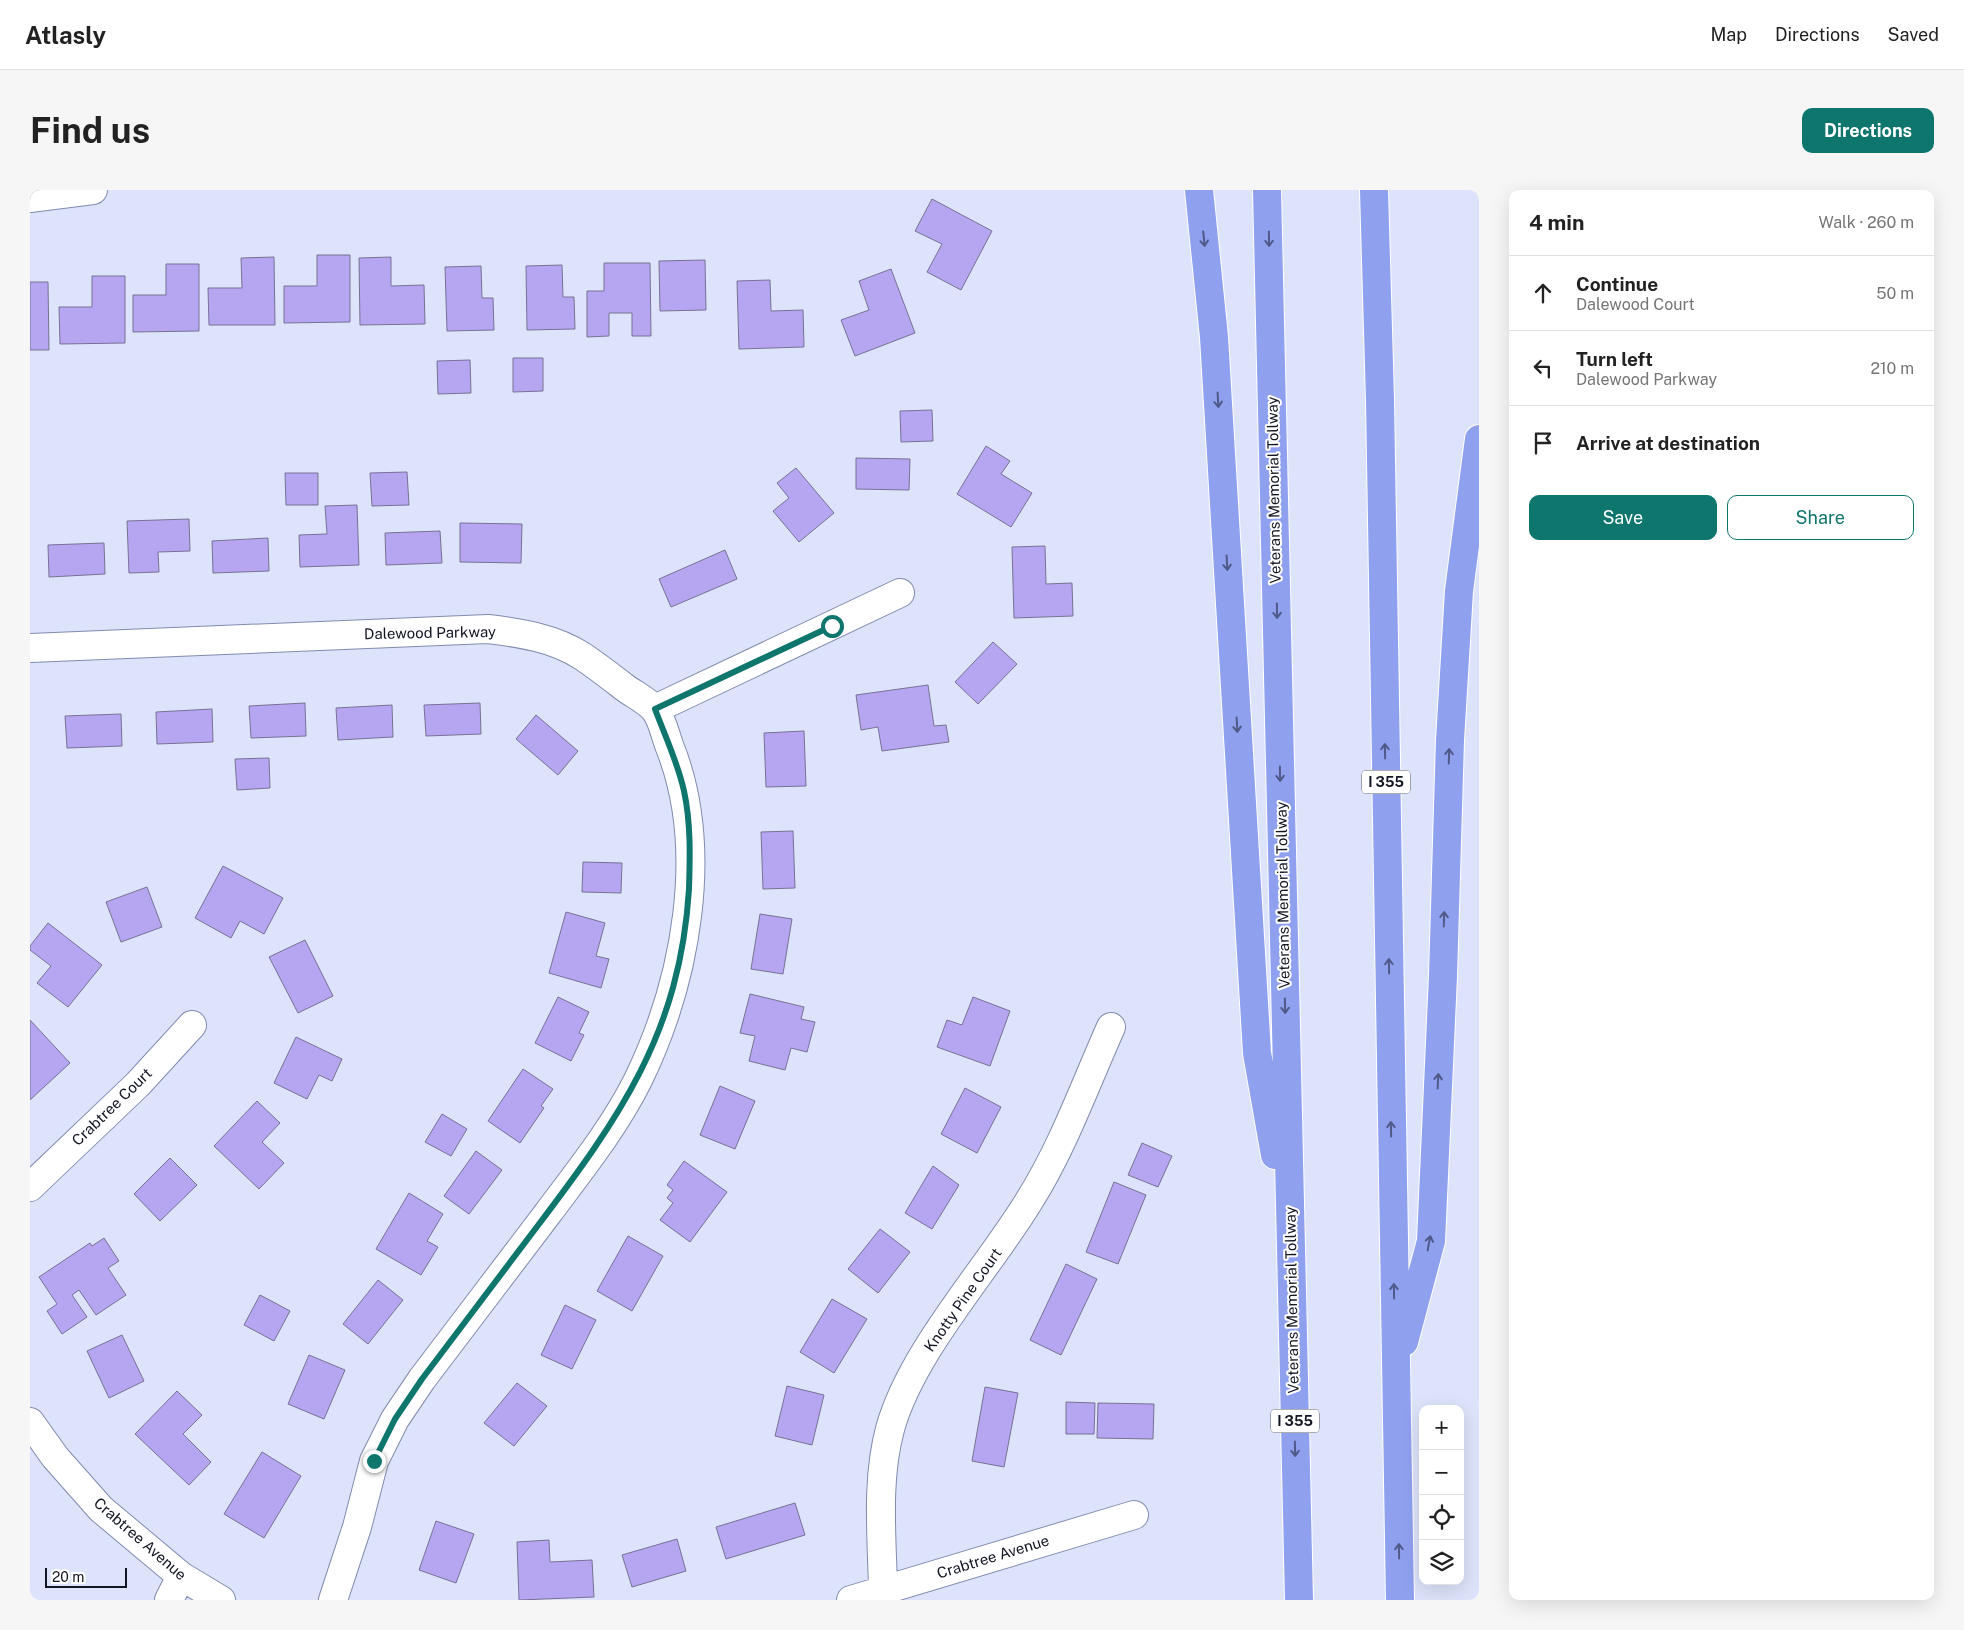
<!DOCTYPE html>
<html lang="en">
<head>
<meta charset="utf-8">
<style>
  body { margin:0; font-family:"Public Sans",sans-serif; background:#f6f6f6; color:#222 }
  .controls { position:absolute; right:15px; bottom:15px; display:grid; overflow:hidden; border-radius:10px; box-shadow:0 5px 20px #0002 }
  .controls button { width:45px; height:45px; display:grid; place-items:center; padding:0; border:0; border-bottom:1px solid #e0e0e0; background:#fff; color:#222; font:25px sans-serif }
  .scale { position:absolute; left:15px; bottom:12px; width:82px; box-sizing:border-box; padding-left:5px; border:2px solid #121522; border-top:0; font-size:14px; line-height:18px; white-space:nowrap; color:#121522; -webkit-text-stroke:4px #fff; paint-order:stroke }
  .stop { position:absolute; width:15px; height:15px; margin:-11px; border:4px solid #0f766e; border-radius:50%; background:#fff }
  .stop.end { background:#0f766e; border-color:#fff; box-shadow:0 1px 5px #0008 }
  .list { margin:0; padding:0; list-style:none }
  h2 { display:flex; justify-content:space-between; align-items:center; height:65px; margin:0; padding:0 20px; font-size:21px }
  h2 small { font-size:16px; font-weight:400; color:#767676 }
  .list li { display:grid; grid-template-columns:32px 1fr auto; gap:15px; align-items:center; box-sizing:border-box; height:75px; padding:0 20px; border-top:1px solid #e0e0e0 }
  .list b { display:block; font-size:19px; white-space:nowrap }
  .list p { margin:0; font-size:16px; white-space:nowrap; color:#767676 }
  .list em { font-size:16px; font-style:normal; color:#767676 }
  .actions { display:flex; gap:10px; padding:15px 20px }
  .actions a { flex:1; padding:11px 0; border:1px solid #0f766e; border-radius:10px; text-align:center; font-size:18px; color:#0f766e }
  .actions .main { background:#0f766e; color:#fff }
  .icon { flex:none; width:28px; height:28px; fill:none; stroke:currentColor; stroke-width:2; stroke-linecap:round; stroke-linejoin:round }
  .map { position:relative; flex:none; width:1449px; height:1410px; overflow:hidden; border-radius:10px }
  header { display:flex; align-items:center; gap:30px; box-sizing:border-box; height:70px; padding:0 25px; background:#fff; border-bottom:1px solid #e0e0e0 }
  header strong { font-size:24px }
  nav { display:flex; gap:28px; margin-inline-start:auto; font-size:18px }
  .intro { display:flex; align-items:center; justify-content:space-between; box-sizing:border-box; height:120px; padding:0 30px }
  h1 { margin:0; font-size:35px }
  .button { padding:12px 22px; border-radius:10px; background:#0f766e; color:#fff; font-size:18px; font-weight:700 }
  main { display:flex; gap:30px; padding:0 30px }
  aside { flex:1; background:#fff; border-radius:10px; box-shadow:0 5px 20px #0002 }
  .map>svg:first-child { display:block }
</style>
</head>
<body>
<header>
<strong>Atlasly</strong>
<nav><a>Map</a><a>Directions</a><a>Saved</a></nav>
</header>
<div class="intro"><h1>Find us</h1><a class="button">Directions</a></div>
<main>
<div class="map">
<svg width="1449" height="1410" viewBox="0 0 1449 1410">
  <rect width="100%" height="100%" fill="#dce3fa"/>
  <!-- building -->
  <path fill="#b6a6f2" stroke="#787194" d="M902 9 962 41 931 100 897 82 912 54 885 41Z
    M287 65H320V132L254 133V96H287Z
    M244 67 245 135H179L178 98H212L211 68Z
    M361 67V96L394 95 395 134 330 135 329 68Z
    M675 70 676 120 630 121 629 71Z
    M574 73H620L621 146H602V123H579V146L557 147V101H574Z
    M136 74H169V141L103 142V105H136Z
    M532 75 533 107H544L545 139 497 140 496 76Z
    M451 76 452 108H463L464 140 417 141 415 77Z
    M861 79 885 143 825 166 811 130 839 120 829 91Z
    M62 86H95V153L30 154 29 117H62Z
    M740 90 741 121 773 120 774 157 709 159 707 91Z
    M0 92H18L19 160H0Z
    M483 168H513V201L483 202Z
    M440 170 441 203 408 204 407 171Z
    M902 220 903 251 871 252 870 221Z
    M956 256 980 271 971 284 1002 303 981 337 927 304Z
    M826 268 880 269 879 300 826 299Z
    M766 278 804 323 769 352 743 321 759 308 747 293Z
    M377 282 379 315 342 316 340 283Z
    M255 283H288V315H256Z
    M327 315 329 375 270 377 269 345 297 344 295 316Z
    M159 329 160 361 128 362 129 382 99 383 97 331Z
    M430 333 492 334 491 373 430 372Z
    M410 341 412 373 356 375 355 343Z
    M238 348 239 381 183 383 182 351Z
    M74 353 75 384 19 387 18 355Z
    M1015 356 1016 394 1042 393 1043 426 984 428 982 357Z
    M695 360 707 389 641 417 629 389Z
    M963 452 987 474 948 514 925 492Z
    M898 495 904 536 916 535 919 552 852 561 848 537 831 540 826 505Z
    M275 513 276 546 221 548 219 516Z
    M450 513 451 544 396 546 394 515Z
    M362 515 363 547 308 550 306 518Z
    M182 519 183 552 127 554 126 522Z
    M91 524 92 556 37 558 35 526Z
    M506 525 548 561 528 585 486 549Z
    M774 541 776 596 736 597 734 543Z
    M239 568 240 598 207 600 205 569Z
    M763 641 765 698 733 699 731 642Z
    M553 672 592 673 591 703 552 702Z
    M193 676 253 708 234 744 210 731 201 748 165 728Z
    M117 697 132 737 91 752 76 712Z
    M536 722 575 733 566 766 579 769 571 798 519 783Z
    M730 724 762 729 753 784 721 779Z
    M18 733 72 775 38 817 7 793 21 776 0 760V756Z
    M275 750 303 806 268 823 239 767Z
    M720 804 774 817 771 829 785 832 777 862 761 858 755 880 719 871 725 846 710 843Z
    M528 807 559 822 549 843 554 845 541 871 505 853Z
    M943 807 980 821 960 876 907 857 917 830 932 835Z
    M0 830 40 873 0 910Z
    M266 847 312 869 302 891 289 885 277 909 244 893Z
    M493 879 523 899 511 916 514 918 490 953 458 931Z
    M690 896 725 911 705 959 670 945Z
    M935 898 971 917 947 963 911 944Z
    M227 911 250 933 232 952 254 973 229 999 184 956Z
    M412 924 437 939 421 966 395 952Z
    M1112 953 1142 966 1128 997 1098 985Z
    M446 961 472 980 439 1024 414 1006Z
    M140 968 167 995 130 1031 104 1004Z
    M654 971 697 1002 660 1052 630 1030 643 1013 637 1008 643 1000 637 995Z
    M903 976 929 995 902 1039 875 1023Z
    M1084 992 1116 1005 1088 1074 1056 1062Z
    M379 1003 413 1024 397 1051 408 1057 391 1085 346 1059Z
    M850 1039 880 1062 848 1103 818 1079Z
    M598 1046 633 1066 602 1121 567 1101Z
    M74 1048 89 1071 78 1078 96 1105 66 1125 49 1100 42 1105 57 1127 32 1144 17 1121 27 1114 9 1087 60 1053 62 1056Z
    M1036 1074 1067 1089 1031 1165 1000 1150Z
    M348 1090 373 1110 338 1154 313 1134Z
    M230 1105 260 1121 244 1151 214 1135Z
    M802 1109 837 1129 804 1183 770 1162Z
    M535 1115 566 1130 542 1179 511 1165Z
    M92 1145 114 1191 79 1208 57 1161Z
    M279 1165 315 1180 294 1229 258 1214Z
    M487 1193 517 1216 484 1256 454 1233Z
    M757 1196 794 1205 782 1255 745 1246Z
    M955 1197 988 1203 974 1277 942 1271Z
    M147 1201 172 1225 153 1244 181 1272 159 1295 105 1244Z
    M1036 1212 1065 1213 1064 1244H1036Z
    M1068 1213 1124 1214 1123 1249 1067 1248Z
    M232 1262 271 1286 234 1348 194 1324Z
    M765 1313 775 1345 696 1369 686 1337Z
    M406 1331 444 1344 426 1393 389 1380Z
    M647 1349 656 1381 602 1397 592 1365Z
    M519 1350 520 1372 562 1370 564 1407 489 1410 487 1352Z"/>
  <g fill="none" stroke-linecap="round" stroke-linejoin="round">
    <!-- minor casing -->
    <g stroke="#828bae" stroke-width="30">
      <path id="minor" d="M0 8 63 0
        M0 458 458 439C491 443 524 448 552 466 567 476 581 487 594 497 603 504 618 511 625 520 632 529 635 544 639 555 681 659 656 791 608 890 584 938 550 980 518 1023 476 1078 434 1134 392 1189L365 1229 344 1271 327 1337 303 1410
        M625 519 870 403
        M0 997 108 894 162 835
        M0 1232 25 1267 71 1319 151 1386 191 1410
        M853 1400C852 1347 846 1291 860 1239 881 1162 957 1080 999 1011 1033 957 1055 895 1081 837
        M139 1410 151 1386
        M821 1410 1104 1325"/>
    </g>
    <!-- highway casing -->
    <g stroke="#fff" stroke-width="30">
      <path id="highway" d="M1169 0 1184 147 1227 863 1245 965
        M1237 0 1269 1410
        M1344 0 1350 210 1370 1410
        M1374 1152 1401 1051 1413 786 1420 550 1429 401 1449 249"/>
    </g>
    <!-- minor -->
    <use href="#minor" stroke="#fff" stroke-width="28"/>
    <!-- highway -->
    <use href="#highway" stroke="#8fa0ef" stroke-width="28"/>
  </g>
  <!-- one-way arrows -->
  <defs><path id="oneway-shaft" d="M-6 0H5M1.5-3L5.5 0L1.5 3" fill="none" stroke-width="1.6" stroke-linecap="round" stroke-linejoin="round" transform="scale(1.25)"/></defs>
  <g stroke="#505a88">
    <use href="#oneway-shaft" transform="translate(1174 49) rotate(84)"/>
    <use href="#oneway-shaft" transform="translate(1239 49) rotate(89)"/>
    <use href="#oneway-shaft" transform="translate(1188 210) rotate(87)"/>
    <use href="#oneway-shaft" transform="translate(1197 373) rotate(87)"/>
    <use href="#oneway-shaft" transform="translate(1247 421) rotate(89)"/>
    <use href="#oneway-shaft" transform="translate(1207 535) rotate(87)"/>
    <use href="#oneway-shaft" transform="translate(1355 561) rotate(-91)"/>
    <use href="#oneway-shaft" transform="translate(1419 566) rotate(-88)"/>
    <use href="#oneway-shaft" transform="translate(1250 584) rotate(89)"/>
    <use href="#oneway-shaft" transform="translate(1414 729) rotate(-88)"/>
    <use href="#oneway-shaft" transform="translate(1359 776) rotate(-91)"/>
    <use href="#oneway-shaft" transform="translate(1255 816) rotate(89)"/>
    <use href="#oneway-shaft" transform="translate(1408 891) rotate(-87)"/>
    <use href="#oneway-shaft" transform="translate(1361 939) rotate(-91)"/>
    <use href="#oneway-shaft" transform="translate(1399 1053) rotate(-79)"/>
    <use href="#oneway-shaft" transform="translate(1364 1101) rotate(-91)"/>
    <use href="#oneway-shaft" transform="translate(1265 1259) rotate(89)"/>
    <use href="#oneway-shaft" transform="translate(1369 1361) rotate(-91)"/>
  </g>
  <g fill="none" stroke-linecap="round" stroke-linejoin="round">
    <!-- route -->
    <path stroke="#0f766e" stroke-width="6" d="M344 1271 365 1229 392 1189C430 1139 468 1088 506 1038 590 927 650 843 659 699 660 667 661 633 654 601 648 573 635 546 625 519L802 436"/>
  </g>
  <g text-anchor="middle" stroke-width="4" stroke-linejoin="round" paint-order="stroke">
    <!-- shield labels -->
    <g fill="#fff" stroke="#595b64" stroke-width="1">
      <rect x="1332" y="580.5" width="48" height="23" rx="4"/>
      <rect x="1241" y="1219.5" width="48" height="23" rx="4"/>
    </g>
    <g font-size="14" font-weight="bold" fill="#121522">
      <text x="1356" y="597">I 355</text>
      <text x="1265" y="1236">I 355</text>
    </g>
    <!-- street labels -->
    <g font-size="15" fill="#121522" stroke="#fff">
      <text transform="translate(1244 300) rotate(-91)" y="5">Veterans Memorial Tollway</text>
      <text transform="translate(400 443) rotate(-1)" y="5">Dalewood Parkway</text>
      <text transform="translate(1253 705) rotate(-91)" y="5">Veterans Memorial Tollway</text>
      <text transform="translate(82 917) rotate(-44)" y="5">Crabtree Court</text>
      <text transform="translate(933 1110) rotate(-55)" y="5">Knotty Pine Court</text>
      <text transform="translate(1262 1110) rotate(-91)" y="5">Veterans Memorial Tollway</text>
      <text transform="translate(110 1349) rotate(41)" y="5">Crabtree Avenue</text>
      <text transform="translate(963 1367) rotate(-17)" y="5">Crabtree Avenue</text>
    </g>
  </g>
</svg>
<div class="controls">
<button>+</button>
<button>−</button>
<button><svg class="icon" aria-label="locate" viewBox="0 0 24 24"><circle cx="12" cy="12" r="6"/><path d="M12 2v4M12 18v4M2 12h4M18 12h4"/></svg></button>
<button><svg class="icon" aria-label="layers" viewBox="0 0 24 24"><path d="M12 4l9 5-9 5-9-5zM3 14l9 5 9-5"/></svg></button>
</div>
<div class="scale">20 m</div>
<div class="stop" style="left:802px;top:436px"></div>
<div class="stop end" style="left:344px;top:1271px"></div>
</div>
<aside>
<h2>4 min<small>Walk · 260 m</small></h2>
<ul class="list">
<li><svg class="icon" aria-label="ahead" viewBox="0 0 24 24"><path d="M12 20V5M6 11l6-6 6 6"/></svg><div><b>Continue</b><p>Dalewood Court</p></div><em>50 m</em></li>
<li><svg class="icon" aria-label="left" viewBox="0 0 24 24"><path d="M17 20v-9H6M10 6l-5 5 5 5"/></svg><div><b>Turn left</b><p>Dalewood Parkway</p></div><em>210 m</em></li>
<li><svg class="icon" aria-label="arrive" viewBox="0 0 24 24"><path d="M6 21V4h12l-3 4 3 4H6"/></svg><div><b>Arrive at destination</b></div></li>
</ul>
<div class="actions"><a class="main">Save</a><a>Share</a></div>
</aside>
</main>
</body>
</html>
